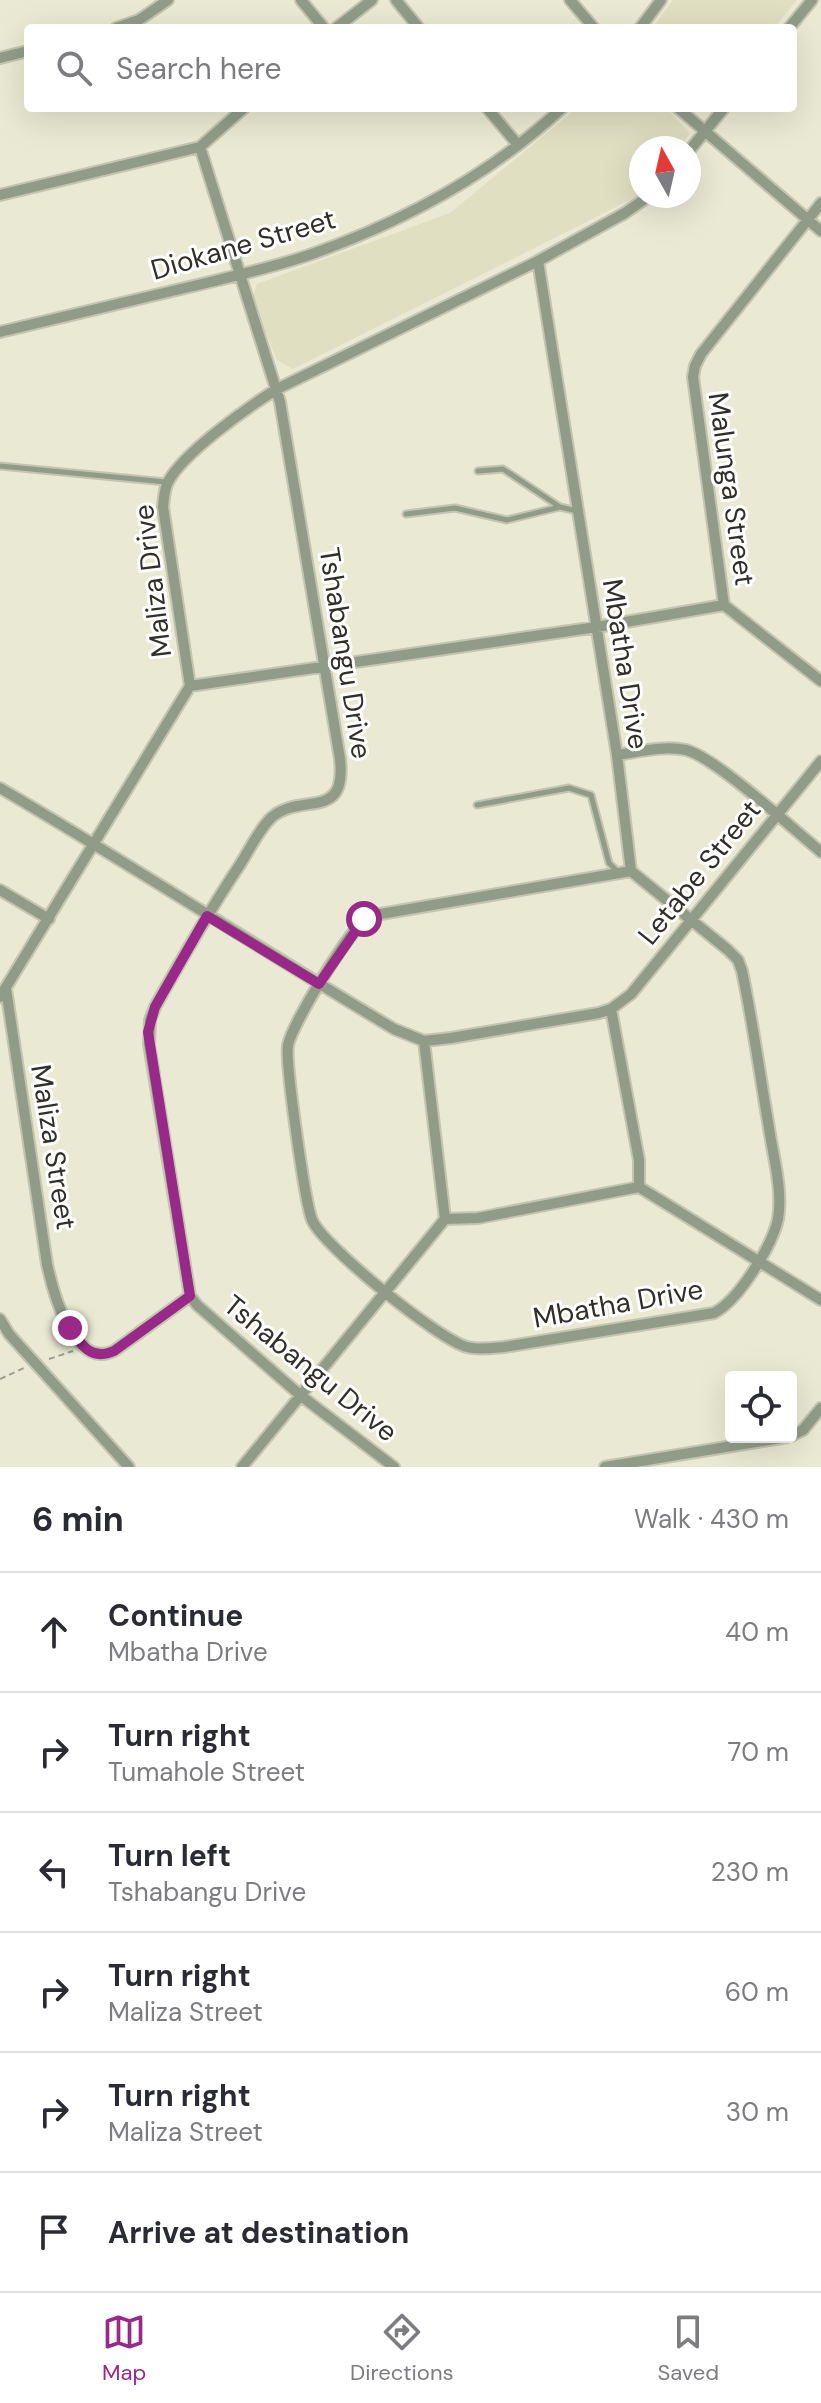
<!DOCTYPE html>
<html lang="en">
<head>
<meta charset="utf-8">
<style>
  body { margin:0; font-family:"DM Sans",sans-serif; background:#f2f2f3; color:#2b2b33 }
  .controls { position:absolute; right:24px; bottom:24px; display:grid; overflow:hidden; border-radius:8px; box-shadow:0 8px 32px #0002 }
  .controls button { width:72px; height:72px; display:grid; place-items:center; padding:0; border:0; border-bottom:2px solid #e1e1e2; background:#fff; color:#2b2b33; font:40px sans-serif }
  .compass { position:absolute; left:629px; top:136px; width:72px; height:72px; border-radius:50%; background:#fff; box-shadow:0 8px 32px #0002; rotate:352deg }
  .stop { position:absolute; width:24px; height:24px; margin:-18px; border:6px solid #982989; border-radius:50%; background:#fff }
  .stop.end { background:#982989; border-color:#fff; box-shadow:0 2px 8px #0008 }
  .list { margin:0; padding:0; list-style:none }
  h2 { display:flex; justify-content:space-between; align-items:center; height:104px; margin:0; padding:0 32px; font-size:34px }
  h2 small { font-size:26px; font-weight:400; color:#7c7c81 }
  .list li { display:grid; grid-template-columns:52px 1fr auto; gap:24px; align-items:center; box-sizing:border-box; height:120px; padding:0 32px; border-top:2px solid #e1e1e2 }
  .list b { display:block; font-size:30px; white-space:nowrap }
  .list p { margin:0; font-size:26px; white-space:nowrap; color:#7c7c81 }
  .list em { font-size:26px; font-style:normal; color:#7c7c81 }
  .icon { flex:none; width:44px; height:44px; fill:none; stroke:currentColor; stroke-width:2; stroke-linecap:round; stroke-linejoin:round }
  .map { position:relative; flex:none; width:821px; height:1467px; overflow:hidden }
  .search { position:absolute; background:#fff; box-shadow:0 8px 32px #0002; left:24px; right:24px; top:24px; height:88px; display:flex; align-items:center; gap:20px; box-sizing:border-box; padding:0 28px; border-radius:8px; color:#7c7c81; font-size:30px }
  .sheet { height:824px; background:#fff }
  nav { display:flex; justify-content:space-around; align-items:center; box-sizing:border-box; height:112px; border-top:2px solid #e1e1e2; background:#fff; font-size:22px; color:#7c7c81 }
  nav a { display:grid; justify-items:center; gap:4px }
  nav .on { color:#982989 }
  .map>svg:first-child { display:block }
</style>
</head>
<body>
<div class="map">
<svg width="821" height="1467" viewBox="0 0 821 1467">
  <rect width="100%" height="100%" fill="#eae9d3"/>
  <!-- built -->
  <path fill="#e0dfc2" d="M673 0H797L774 28H652Z
    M577 108H667L690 134 678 148H641L640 195 293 369 277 360 252 300 257 284 450 213Z"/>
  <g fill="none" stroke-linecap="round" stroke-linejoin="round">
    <!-- service casing -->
    <g stroke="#c5c4b1" stroke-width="9">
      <path id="service" d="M0 466 166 482
        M478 471 503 469 560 507 577 511
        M406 514 455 508 507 520 560 507
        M477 805 569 788 591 795 609 863 618 872"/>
    </g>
    <!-- minor casing -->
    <g stroke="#c5c4b1" stroke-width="14">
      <path id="minor" d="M301 0 324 28
        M396 0 419 28
        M570 0 594 28
        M116 28 139 20 168 0
        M336 28 372 0
        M640 28 661 0
        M789 28 812 0
        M0 58 28 51
        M487 108 518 145
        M678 108 821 231
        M200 147 280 402 340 759C347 822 301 792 272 817 259 829 250 849 241 863 210 910 182 958 155 1007L150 1020 149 1044 190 1296 197 1305 300 1395 394 1467
        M689 151 724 108
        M0 195 200 147 244 108
        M821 203 701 354 695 366 693 377 724 605 821 681
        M538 261 617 755 631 871 728 950 738 960 742 971C753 1023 760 1076 769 1128 773 1156 783 1190 778 1219 772 1246 739 1300 714 1313L504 1347C492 1348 479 1350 467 1347 439 1340 323 1246 312 1220 305 1202 285 1063 288 1045 293 1023 350 928 369 916L631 871
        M0 332C63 317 126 302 189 287 230 277 272 268 312 254 402 222 491 174 562 108
        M190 686 597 627 724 605
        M617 755C639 752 664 745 686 750 715 757 794 830 821 852
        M0 788C133 866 262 950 394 1029L424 1041 451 1038 599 1013 611 1009 631 994 821 761
        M0 890 49 919
        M6 989 47 1264C53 1292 73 1370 114 1351L190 1296
        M0 997 190 686 163 507C164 498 164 490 168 482 183 453 248 407 277 389L538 261 625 213 649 196
        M611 1009 639 1160V1187
        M424 1041 445 1219
        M639 1187 821 1300
        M445 1219 478 1218 639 1187
        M0 1319 9 1334 129 1467
        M791 1436 803 1430 821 1408
        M242 1467 445 1219
        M605 1467 787 1437"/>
    </g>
    <!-- path -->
    <path stroke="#9f9e8d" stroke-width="2" stroke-dasharray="6 4" stroke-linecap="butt" d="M49 1359 73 1351
      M0 1379 24 1368"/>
    <!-- service -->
    <use href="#service" stroke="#919c88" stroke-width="5"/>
    <!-- minor -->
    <use href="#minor" stroke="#919c88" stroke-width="10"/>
  </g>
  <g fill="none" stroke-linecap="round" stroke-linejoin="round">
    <!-- route -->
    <path stroke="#982989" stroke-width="10" d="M70 1328C82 1346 91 1361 114 1351L190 1296 148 1032 155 1007 207 916 319 984 364 919"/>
  </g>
  <g text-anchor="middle" stroke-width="6" stroke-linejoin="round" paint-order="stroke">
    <!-- street labels -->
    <g font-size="28" fill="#313028" stroke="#fff">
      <text transform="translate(243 244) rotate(-16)" y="10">Diokane Street</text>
      <text transform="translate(732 489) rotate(82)" y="10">Malunga Street</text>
      <text transform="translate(152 581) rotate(-97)" y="10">Maliza Drive</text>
      <text transform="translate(346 653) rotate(81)" y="10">Tshabangu Drive</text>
      <text transform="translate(626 664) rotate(81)" y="10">Mbatha Drive</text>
      <text transform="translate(699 872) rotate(-51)" y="10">Letabe Street</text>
      <text transform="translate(54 1147) rotate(81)" y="10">Maliza Street</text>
      <text transform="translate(618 1303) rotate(-10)" y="10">Mbatha Drive</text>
      <text transform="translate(311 1368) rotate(39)" y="10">Tshabangu Drive</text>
    </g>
  </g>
</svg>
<div class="controls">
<button><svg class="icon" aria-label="locate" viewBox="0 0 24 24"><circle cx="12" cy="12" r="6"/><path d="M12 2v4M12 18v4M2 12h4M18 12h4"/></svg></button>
</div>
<svg class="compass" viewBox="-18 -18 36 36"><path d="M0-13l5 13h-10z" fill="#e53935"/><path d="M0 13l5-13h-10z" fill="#7c7c81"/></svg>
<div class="stop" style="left:364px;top:919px"></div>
<div class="stop end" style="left:70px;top:1328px"></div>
<div class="search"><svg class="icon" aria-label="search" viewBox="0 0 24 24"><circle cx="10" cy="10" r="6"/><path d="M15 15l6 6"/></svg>Search here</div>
</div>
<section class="sheet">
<h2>6 min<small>Walk · 430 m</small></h2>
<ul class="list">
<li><svg class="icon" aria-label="ahead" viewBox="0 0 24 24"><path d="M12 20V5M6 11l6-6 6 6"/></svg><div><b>Continue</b><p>Mbatha Drive</p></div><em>40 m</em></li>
<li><svg class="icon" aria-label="right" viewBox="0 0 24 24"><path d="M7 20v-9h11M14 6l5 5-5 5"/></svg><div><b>Turn right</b><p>Tumahole Street</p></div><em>70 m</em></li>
<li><svg class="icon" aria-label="left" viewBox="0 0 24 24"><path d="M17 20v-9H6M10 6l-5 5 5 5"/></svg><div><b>Turn left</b><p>Tshabangu Drive</p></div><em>230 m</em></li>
<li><svg class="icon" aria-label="right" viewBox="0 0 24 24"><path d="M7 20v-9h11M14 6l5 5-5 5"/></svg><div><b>Turn right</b><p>Maliza Street</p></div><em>60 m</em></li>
<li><svg class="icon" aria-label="right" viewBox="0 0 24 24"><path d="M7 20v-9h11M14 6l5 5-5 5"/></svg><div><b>Turn right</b><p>Maliza Street</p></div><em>30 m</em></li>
<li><svg class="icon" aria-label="arrive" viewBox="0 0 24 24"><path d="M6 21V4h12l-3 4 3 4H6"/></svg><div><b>Arrive at destination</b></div></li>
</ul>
</section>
<nav>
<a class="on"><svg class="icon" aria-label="map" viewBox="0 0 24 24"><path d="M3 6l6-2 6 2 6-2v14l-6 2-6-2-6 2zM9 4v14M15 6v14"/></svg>Map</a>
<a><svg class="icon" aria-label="directions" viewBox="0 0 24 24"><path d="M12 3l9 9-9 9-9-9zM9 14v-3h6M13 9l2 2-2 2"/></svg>Directions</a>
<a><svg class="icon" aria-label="saved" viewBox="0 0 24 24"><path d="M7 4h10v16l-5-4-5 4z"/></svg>Saved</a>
</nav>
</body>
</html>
